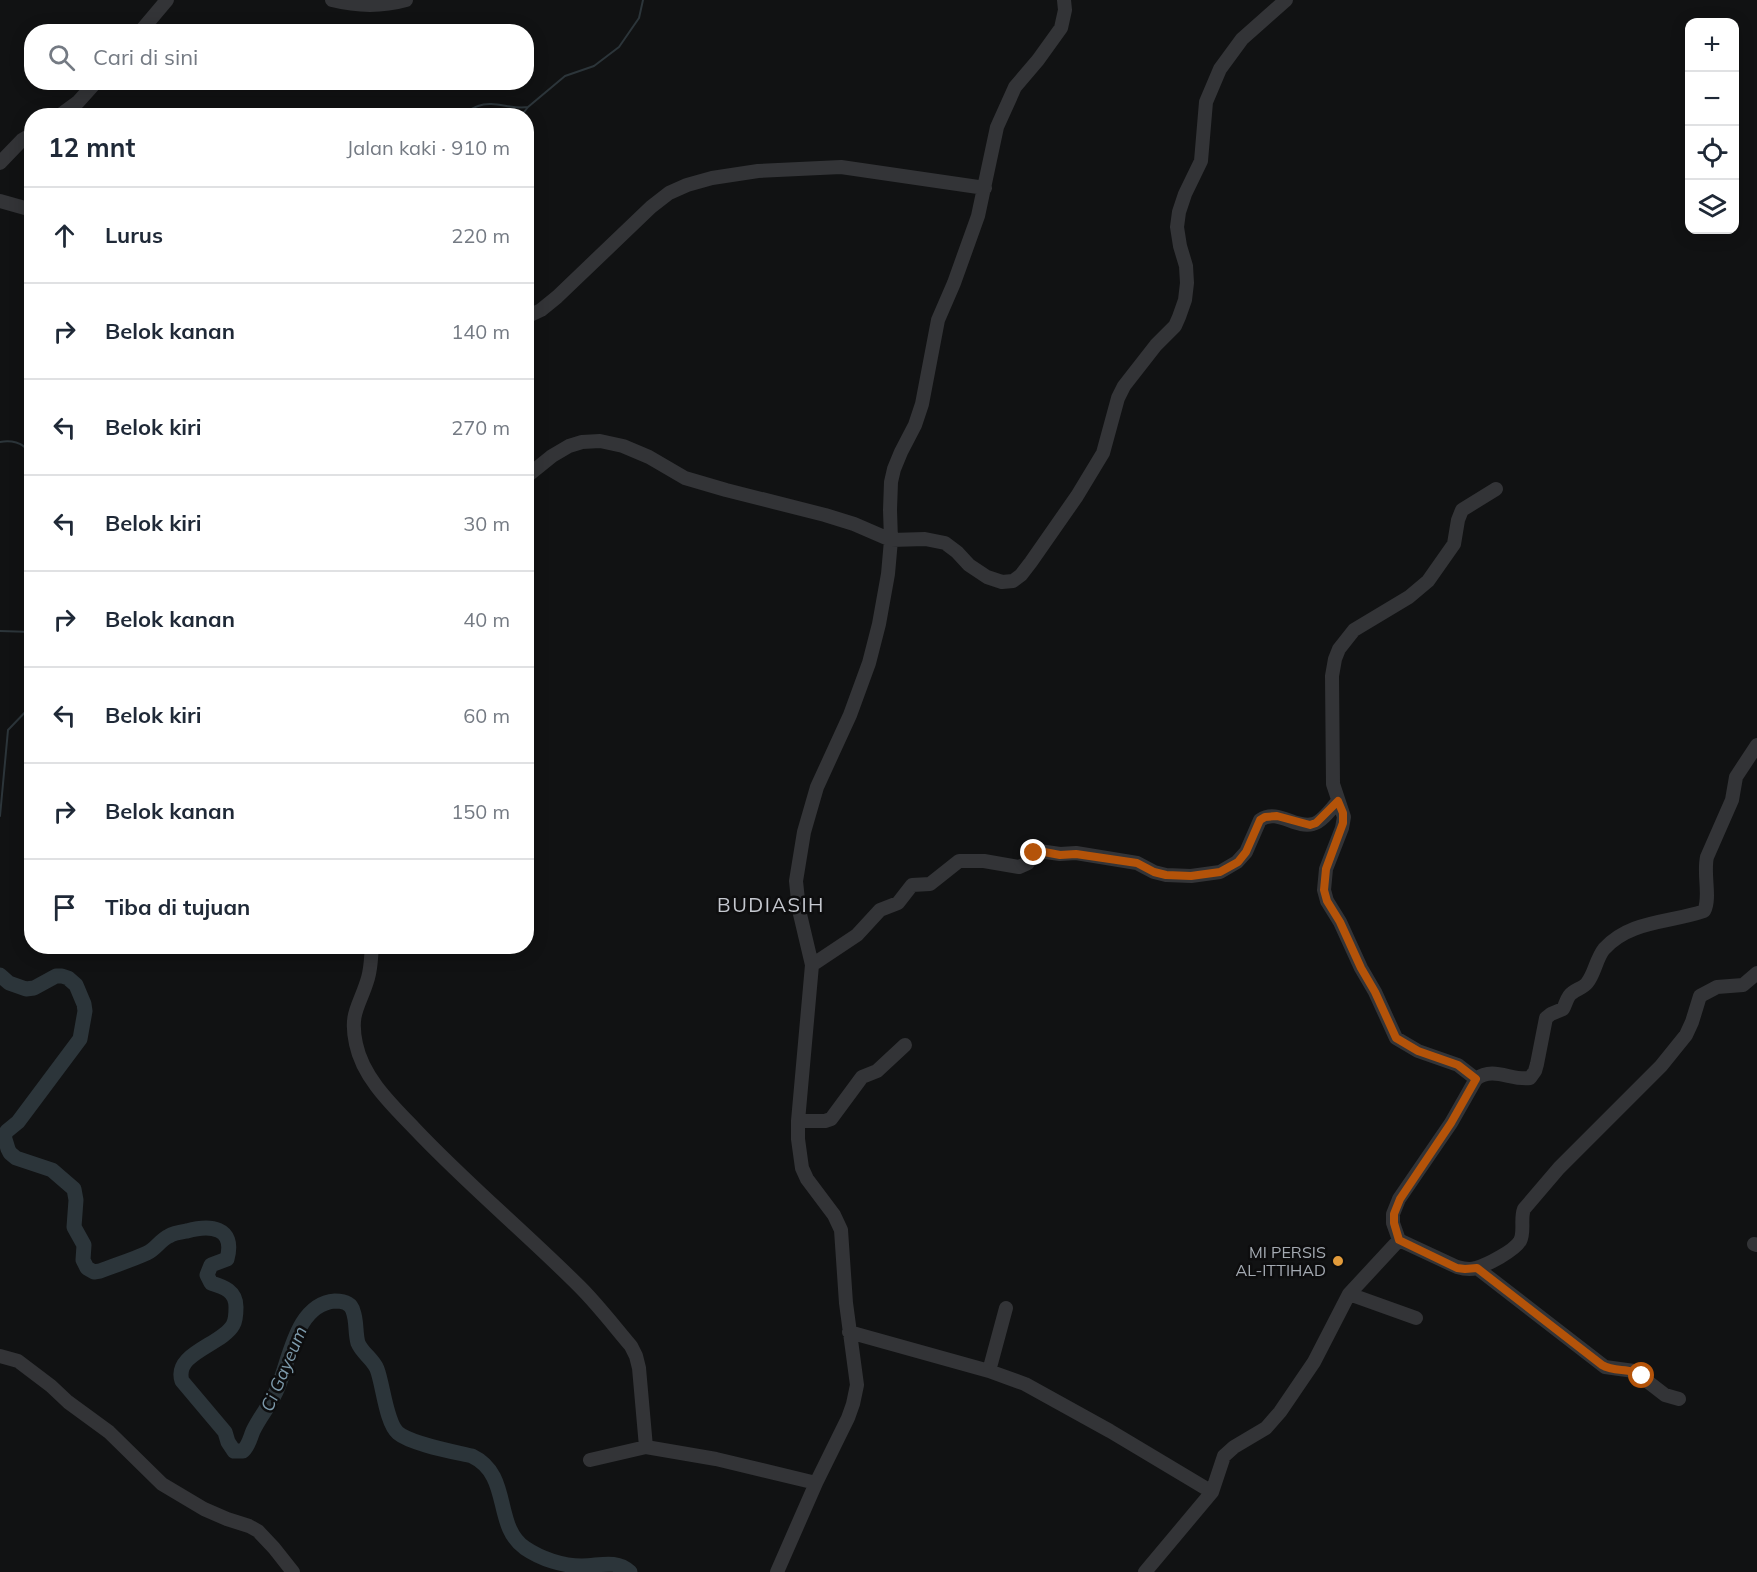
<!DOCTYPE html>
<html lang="id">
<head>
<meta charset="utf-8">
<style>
  body { margin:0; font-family:Mulish,sans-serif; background:#f2f2f3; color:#1f2937 }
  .controls { position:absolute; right:18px; top:18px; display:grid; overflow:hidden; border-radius:12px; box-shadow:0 3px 15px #0003 }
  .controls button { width:54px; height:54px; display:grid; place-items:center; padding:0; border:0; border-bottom:2px solid #e0e1e3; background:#fff; color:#1f2937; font:30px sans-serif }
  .stop { position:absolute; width:18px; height:18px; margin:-14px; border:4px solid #b45309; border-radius:50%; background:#fff }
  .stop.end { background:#b45309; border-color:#fff; box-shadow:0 2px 6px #0008 }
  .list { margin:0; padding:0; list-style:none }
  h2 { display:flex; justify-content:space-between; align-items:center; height:78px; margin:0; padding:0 24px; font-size:26px }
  h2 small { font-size:20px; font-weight:400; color:#747a83 }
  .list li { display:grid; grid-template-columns:39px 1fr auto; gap:18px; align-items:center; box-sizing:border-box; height:96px; padding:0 24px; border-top:2px solid #e0e1e3 }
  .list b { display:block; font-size:22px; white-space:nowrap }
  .list em { font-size:20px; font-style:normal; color:#747a83 }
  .icon { flex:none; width:33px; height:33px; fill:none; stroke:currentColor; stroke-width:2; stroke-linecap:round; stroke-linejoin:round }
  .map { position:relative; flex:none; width:1757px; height:1572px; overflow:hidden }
  .search { position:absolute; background:#fff; box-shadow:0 3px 15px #0003; left:24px; top:24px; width:510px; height:66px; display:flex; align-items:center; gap:15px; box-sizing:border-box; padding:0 21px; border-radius:24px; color:#747a83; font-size:22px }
  .panel { position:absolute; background:#fff; box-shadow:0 3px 15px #0003; left:24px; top:108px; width:510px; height:846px; border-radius:24px }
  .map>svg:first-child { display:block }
</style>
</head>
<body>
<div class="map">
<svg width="1757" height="1572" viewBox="0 0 1757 1572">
  <rect width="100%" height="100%" fill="#111213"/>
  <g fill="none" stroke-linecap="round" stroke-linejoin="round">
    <!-- stream -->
    <path stroke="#2c353a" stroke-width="2" d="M460 116C466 112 472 108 478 106 494 100 511 110 528 107
      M521 116 528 107 565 76 594 66 619 47 639 18 643 0
      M0 442C10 440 24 442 28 452 30 455 30 459 32 463
      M0 631 32 632
      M0 816 8 730 32 705"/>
    <!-- river -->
    <path stroke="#2c353a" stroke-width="15" d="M0 975 9 983 26 989 34 988 56 976H62L68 978 76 985 84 1004 85 1011 80 1039 18 1122 7 1131 4 1136 8 1149 10 1153 16 1158 52 1170 74 1189 76 1200 74 1227 84 1245 83 1260 87 1268 94 1272 100 1271C115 1265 132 1260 147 1253 156 1249 160 1240 169 1236 174 1233 181 1232 187 1231 209 1225 236 1226 227 1259L211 1265 207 1275 211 1283C224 1287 236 1291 236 1307 236 1312 236 1320 233 1325 222 1345 173 1353 182 1381L225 1432 228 1442 234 1451H243C249 1445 250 1438 253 1431 260 1416 272 1403 278 1387 290 1359 296 1304 335 1301 343 1301 351 1303 353 1311 357 1321 355 1333 358 1343 362 1353 373 1359 377 1369 383 1384 386 1423 398 1433 411 1444 455 1452 472 1456 512 1475 493 1526 525 1548 541 1559 563 1566 582 1566 599 1566 616 1559 630 1572"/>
    <!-- minor -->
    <path stroke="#333437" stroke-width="14" d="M332 0C356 6 381 7 406 0
      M140 32 167 0
      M59 116 78 102 96 82
      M0 163 22 140 32 134
      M0 201 32 210
      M526 317 541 310 557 297 651 207 669 193 687 185 712 178 758 171 841 167 985 188
      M526 477 552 456 569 446 582 442 600 441 623 446 649 457 685 478 726 490 825 515 854 524 891 540 925 539 945 543 957 552 969 565 987 577 1002 582 1013 581 1021 575 1031 562 1077 496 1103 453 1118 398 1124 386 1156 345 1175 326 1179 317 1185 300 1187 283 1186 266 1180 246 1177 227 1179 212 1185 194 1201 161 1206 102 1220 69 1242 39 1286 0
      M1496 489 1462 510 1458 520 1454 544 1428 581 1409 597 1354 630 1339 649 1335 659 1332 676 1333 784 1344 817 1342 828 1326 869 1324 890 1327 901 1340 922 1361 968 1375 992 1396 1038 1418 1051 1458 1065 1476 1079 1451 1123 1399 1199 1393 1214V1223L1399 1240 1457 1267C1464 1269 1470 1270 1476 1268 1487 1265 1514 1251 1520 1241 1525 1232 1520 1219 1524 1209L1559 1168 1661 1066 1686 1035 1692 1022 1700 996 1717 987 1743 985 1757 973
      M372 946C371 957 371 968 368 978 360 1006 349 1012 356 1044 363 1078 392 1105 415 1129 467 1184 526 1233 580 1287 598 1305 614 1326 631 1346L636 1356 639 1368 646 1447 716 1459 816 1483
      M812 965 857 935 880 910 898 903 912 885 930 884 959 861H984L1019 867 1028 863 1034 853 1039 851 1060 854 1076 853 1137 863 1154 872 1166 875 1191 876 1220 872 1237 862 1246 852 1260 820C1278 808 1295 829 1313 824 1322 822 1332 808 1338 801
      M1476 1079C1494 1066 1511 1081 1530 1078L1535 1071 1537 1064 1546 1018 1551 1014 1563 1009C1566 1004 1567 996 1572 993 1577 989 1583 988 1587 983 1595 973 1596 959 1604 949 1630 920 1670 923 1704 911 1711 898 1703 874 1707 857L1732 800 1736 777 1757 745
      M798 1121H825L831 1119 862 1077 877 1071 905 1045
      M1754 1244 1757 1245
      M1477 1268 1605 1367 1634 1371 1665 1395 1679 1399
      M1349 1294 1416 1318
      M849 1332 989 1371 1025 1384 1110 1431 1212 1492
      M0 1356 18 1361 51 1386 68 1402 109 1432 162 1484 204 1509 227 1519 249 1526 258 1531 274 1548 293 1572
      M989 1371 1006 1308
      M590 1460 646 1447
      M777 1572 816 1483 848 1418 853 1404 857 1385 846 1303 841 1230 834 1215 807 1179 802 1168 798 1139V1121L812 965 799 910 796 881 804 832 817 787 850 715 869 663 879 624 888 574 891 540 890 510 891 482 894 469 901 452 915 425 922 404 938 320 954 283 978 216 997 127 1015 87 1038 60 1061 28 1065 10 1064 0
      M1145 1572 1212 1492 1224 1456 1234 1447 1266 1428 1280 1412 1314 1362 1349 1294 1399 1240"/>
  </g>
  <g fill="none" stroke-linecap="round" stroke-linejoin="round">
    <!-- route -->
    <path stroke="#b45309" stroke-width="8" d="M1034 853 1039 851 1060 855 1076 854 1137 863 1154 872 1166 875 1191 876 1220 872 1238 862 1246 852 1260 820 1265 817 1277 816 1310 825 1316 823 1338 801 1343 813V823L1326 869 1324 890 1327 901 1340 922 1361 968 1375 992 1396 1038 1418 1051 1458 1065 1476 1079 1451 1123 1400 1199 1394 1214V1223L1399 1240 1457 1268 1465 1269 1477 1268 1602 1365C1615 1373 1630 1367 1642 1376"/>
  </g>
  <!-- markers -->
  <circle fill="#e29b3b" stroke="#0d0d0e" stroke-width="2" cx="1338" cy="1261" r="6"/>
  <g text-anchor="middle" stroke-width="5" stroke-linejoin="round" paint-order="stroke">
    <!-- poi labels -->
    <g font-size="16" fill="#a4aab2" stroke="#0d0d0e" text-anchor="end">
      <text x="1326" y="1258">MI PERSIS<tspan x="1326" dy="18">AL-ITTIHAD</tspan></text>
    </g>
    <!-- water labels -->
    <g font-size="18" font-style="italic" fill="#7d9aab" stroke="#0d0d0e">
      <text transform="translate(284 1369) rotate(-67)" y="6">Ci Gayeum</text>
    </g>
    <!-- quarter labels -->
    <g font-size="20" letter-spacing="1.5" fill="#c5c8cf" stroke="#0d0d0e">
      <text x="771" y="912">BUDIASIH</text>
    </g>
  </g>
</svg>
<div class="controls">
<button>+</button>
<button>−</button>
<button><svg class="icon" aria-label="locate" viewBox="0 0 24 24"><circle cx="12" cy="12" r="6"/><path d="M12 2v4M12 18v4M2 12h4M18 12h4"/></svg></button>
<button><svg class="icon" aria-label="layers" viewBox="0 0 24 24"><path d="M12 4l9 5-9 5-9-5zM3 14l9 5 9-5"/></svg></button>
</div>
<div class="stop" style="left:1642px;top:1376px"></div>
<div class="stop end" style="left:1034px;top:853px"></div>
<div class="search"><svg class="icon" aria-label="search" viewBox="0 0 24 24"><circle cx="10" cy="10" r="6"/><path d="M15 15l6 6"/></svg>Cari di sini</div>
<section class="panel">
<h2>12 mnt<small>Jalan kaki · 910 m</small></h2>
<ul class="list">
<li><svg class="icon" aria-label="ahead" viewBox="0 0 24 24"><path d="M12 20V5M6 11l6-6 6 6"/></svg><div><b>Lurus</b></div><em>220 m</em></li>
<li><svg class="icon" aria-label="right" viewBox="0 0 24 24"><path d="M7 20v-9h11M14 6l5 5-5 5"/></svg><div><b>Belok kanan</b></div><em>140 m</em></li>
<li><svg class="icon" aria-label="left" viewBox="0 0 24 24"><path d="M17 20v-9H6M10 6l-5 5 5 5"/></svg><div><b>Belok kiri</b></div><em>270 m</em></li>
<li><svg class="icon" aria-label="left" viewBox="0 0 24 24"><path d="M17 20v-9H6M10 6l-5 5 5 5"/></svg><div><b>Belok kiri</b></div><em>30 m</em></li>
<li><svg class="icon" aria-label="right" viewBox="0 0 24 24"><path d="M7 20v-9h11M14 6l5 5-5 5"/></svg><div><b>Belok kanan</b></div><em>40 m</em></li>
<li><svg class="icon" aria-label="left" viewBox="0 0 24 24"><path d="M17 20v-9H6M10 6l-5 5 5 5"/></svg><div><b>Belok kiri</b></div><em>60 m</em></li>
<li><svg class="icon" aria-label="right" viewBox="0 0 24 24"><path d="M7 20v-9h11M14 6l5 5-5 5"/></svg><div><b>Belok kanan</b></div><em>150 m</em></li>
<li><svg class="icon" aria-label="arrive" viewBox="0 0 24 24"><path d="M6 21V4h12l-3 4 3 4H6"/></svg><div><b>Tiba di tujuan</b></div></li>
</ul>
</section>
</div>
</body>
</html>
